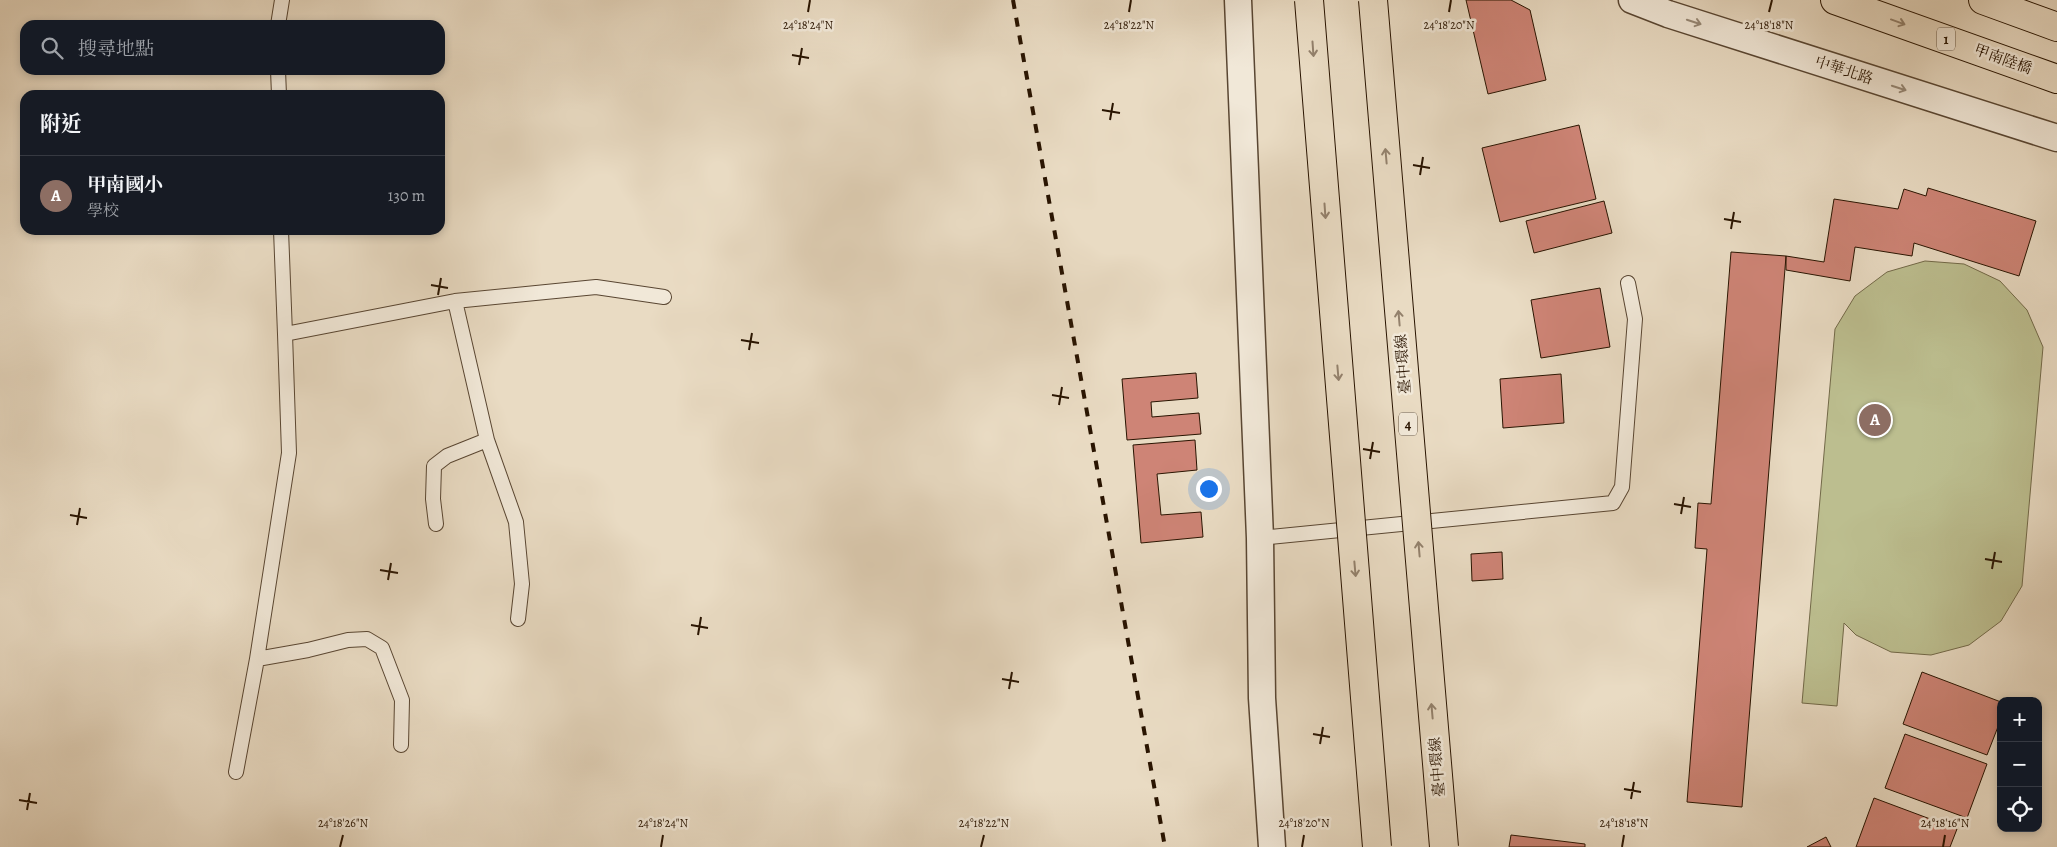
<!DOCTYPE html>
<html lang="zh-TW">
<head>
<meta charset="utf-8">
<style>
  body { margin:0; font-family:Alegreya,"Noto Serif TC",serif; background:#20242c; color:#f1f3f6 }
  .controls { position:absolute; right:15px; bottom:15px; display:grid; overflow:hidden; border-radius:10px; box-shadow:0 2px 8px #0003 }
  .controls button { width:45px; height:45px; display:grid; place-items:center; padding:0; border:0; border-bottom:1px solid #363941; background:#171b24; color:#f1f3f6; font:25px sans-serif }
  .you { position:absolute; left:1208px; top:488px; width:18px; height:18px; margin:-12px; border:4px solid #fff; border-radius:50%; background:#1a73e8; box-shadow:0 0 0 8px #1a73e833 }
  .badge { display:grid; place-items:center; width:32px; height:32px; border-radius:50%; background:#7c3aed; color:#fff; font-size:16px; font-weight:700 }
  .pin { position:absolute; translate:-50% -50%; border:2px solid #fff; box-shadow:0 1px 5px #0006 }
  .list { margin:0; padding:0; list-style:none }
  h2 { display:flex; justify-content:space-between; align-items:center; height:65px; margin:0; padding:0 20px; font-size:21px }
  h2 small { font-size:16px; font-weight:400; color:#9ea1a6 }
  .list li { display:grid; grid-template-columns:32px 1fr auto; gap:15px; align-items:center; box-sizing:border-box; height:80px; padding:0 20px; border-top:1px solid #363941 }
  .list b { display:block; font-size:19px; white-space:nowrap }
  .list p { margin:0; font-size:16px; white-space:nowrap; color:#9ea1a6 }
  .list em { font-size:16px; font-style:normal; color:#9ea1a6 }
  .icon { flex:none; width:28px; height:28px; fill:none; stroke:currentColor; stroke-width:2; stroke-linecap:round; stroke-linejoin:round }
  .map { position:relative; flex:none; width:2057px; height:847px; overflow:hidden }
  .search { position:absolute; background:#171b24; box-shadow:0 2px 8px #0003; left:20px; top:20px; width:425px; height:55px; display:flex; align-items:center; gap:12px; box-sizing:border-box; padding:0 18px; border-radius:15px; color:#9ea1a6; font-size:19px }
  .panel { position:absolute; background:#171b24; box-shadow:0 2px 8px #0003; left:20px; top:90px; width:425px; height:145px; border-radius:15px }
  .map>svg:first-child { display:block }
</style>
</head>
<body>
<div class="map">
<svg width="2057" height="847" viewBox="0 0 2057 847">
  <rect width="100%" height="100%" fill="#e9dbc3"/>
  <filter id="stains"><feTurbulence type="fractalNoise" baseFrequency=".004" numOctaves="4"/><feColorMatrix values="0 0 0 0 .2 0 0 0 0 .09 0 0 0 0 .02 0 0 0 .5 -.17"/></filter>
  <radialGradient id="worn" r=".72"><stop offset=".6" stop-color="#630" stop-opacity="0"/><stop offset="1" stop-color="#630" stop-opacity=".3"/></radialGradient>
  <!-- green -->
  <path fill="#bcbe8f" stroke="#726948" d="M1925 261 1964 264 2000 281 2027 310 2043 347 2022 586 2001 621 1969 645 1931 655 1891 652 1856 635 1844 623 1837 706 1802 703 1835 329 1855 296 1887 272Z"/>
  <!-- building -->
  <path fill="#ce8476" stroke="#291401" d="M1466 0H1511L1530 10 1546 80 1488 94Z
    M1579 125 1596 199 1500 222 1482 148Z
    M1928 188 2036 221 2019 276 1914 243 1912 256 1855 247 1850 281 1786 270V256L1824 262 1834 199 1898 209 1904 189 1926 196Z
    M1604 201 1612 233 1534 253 1526 221Z
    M1731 252 1786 256 1742 807 1687 802 1707 549 1695 548 1698 503 1711 504Z
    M1600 288 1610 347 1541 358 1531 300Z
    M1196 373 1198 398 1151 402 1152 417 1199 413 1201 434 1127 440 1122 379Z
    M1561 374 1564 423 1503 428 1500 379Z
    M1195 440 1197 470 1157 474 1161 515 1201 512 1203 537 1141 543 1133 445Z
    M1502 552 1503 579 1472 581 1471 554Z
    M1922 672 2001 702V719L1987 755 1903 724Z
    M1905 734 1987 764 1967 818 1885 788Z
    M1874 798 1957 829 1950 847H1856Z
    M1511 835 1585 844V847H1509Z
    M1826 837 1831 847H1807Z"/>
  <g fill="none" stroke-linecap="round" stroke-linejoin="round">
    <!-- lane casing -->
    <g stroke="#594632" stroke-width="16">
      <path id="lane" d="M278 25 282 0
        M278 70 279 95
        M281 230 285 334 455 301 487 440 516 522 522 584 518 619
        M455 301 596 287 664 297
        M436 524 433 499 434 466 447 456 487 440
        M1260 538 1613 503 1622 487 1635 319 1628 283
        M257 659 308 650 348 640 367 639 382 648 402 700 401 745
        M236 772 257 659 289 453 285 334"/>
    </g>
    <!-- street casing -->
    <g stroke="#594632" stroke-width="29">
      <path id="street" d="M1238 0 1260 538 1262 698 1272 847
        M1632 0 1668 14 2057 138"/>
    </g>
    <!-- primary casing -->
    <g stroke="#291401" stroke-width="30">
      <path id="primary" d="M1835 0 2057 79
        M1983 0 2057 27"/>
    </g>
    <!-- lane -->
    <use href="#lane" stroke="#f1e8d8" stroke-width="14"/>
    <!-- street -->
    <use href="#street" stroke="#f1e8d8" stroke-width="26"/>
    <!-- primary -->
    <use href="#primary" stroke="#e9dbc3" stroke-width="28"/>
    <!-- rail -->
    <path stroke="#291401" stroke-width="4" stroke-dasharray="9 9" stroke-linecap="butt" d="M1013 0 1165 847"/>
    <!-- highway-bridge casing -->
    <g stroke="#291401" stroke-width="30" stroke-linecap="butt">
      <path id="highway-bridge" d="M1309 0 1377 847
        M1373 0 1444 847"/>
    </g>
    <!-- highway-bridge -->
    <use href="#highway-bridge" stroke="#e9dbc3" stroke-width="28"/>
  </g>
  <!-- one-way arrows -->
  <defs><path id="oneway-shaft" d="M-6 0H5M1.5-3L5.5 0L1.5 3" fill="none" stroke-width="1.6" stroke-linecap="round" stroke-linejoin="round" transform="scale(1.25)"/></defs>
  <g stroke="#978977">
    <use href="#oneway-shaft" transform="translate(1694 22) rotate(18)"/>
    <use href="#oneway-shaft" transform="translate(1899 88) rotate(18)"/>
  </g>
  <g stroke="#93816c">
    <use href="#oneway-shaft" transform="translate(1898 22) rotate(20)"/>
    <use href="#oneway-shaft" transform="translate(1313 49) rotate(86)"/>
    <use href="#oneway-shaft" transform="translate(1386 156) rotate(-95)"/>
    <use href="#oneway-shaft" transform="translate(1325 211) rotate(86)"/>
    <use href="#oneway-shaft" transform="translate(1399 318) rotate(-95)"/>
    <use href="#oneway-shaft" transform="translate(1338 373) rotate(85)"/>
    <use href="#oneway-shaft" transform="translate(1419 549) rotate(-95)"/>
    <use href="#oneway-shaft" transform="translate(1355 569) rotate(85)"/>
    <use href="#oneway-shaft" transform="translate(1432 711) rotate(-95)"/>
  </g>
  <!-- ticks -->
  <path fill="none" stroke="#291401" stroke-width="2" d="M808 12 810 0M1129 12 1131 0M1449 12 1451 0M1769 12 1772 0M792 55 809 58M799 65 802 48M1102 110 1120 113M1110 120 1113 103M1413 165 1430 168M1420 175 1423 157M1724 219 1741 222M1731 229 1734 212M431 285 448 288M438 295 441 278M741 340 759 343M749 350 752 333M1052 395 1069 398M1059 405 1062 387M1363 449 1380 452M1370 459 1373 442M1674 504 1691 507M1681 514 1684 497M70 515 87 518M77 525 80 508M1985 559 2002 562M1992 569 1995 552M380 570 398 573M388 580 391 563M691 625 708 628M698 635 701 617M1002 679 1019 682M1009 689 1012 672M1313 734 1330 737M1320 744 1323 727M1624 789 1641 792M1631 799 1634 782M19 800 37 803M27 810 30 793M340 847 343 835M661 847 663 835M981 847 984 835M1302 847 1304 835M1622 847 1624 835M1943 847 1945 835"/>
  <g text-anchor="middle" stroke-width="5" stroke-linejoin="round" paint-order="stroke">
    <!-- shield labels -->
    <g fill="#f1e8d8" stroke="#655442" stroke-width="1">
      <rect x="1937" y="27.5" width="18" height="23" rx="4"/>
      <rect x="1399" y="412.5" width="18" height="23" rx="4"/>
    </g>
    <g font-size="14" font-weight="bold" fill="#291401">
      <text x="1946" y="44">1</text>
      <text x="1408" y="429">4</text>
    </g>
    <!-- street labels -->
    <g font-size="15" fill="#291401" stroke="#f1e8d8">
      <text transform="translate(2003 59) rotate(20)" y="5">甲南陸橋</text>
      <text transform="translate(1844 70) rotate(18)" y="5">中華北路</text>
      <text transform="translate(1403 364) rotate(-95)" y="5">臺中環線</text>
      <text transform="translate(1437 767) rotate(-95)" y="5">臺中環線</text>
    </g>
  </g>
  <g font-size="12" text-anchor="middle" fill="#291401" stroke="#f1e8d8" stroke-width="5" stroke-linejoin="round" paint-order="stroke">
    <text x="808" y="29">24°18'24"N</text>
    <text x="1129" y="29">24°18'22"N</text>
    <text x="1449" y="29">24°18'20"N</text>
    <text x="1769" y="29">24°18'18"N</text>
    <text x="343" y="827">24°18'26"N</text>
    <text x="663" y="827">24°18'24"N</text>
    <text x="984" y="827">24°18'22"N</text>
    <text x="1304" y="827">24°18'20"N</text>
    <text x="1624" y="827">24°18'18"N</text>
    <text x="1945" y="827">24°18'16"N</text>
  </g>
  <rect width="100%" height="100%" filter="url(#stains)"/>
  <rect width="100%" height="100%" fill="url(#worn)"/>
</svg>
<div class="controls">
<button>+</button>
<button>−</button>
<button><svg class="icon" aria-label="locate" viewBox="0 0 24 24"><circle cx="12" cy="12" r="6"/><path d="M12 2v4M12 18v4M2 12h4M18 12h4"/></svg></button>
</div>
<div class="you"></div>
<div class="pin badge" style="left:1875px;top:420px;background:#8d6e63">A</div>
<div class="search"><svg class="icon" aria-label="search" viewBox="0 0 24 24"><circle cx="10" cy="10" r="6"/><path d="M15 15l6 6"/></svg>搜尋地點</div>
<section class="panel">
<h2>附近<small></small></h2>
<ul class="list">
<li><span class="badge" style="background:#8d6e63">A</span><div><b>甲南國小</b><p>學校</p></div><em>130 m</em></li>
</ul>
</section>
</div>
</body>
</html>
